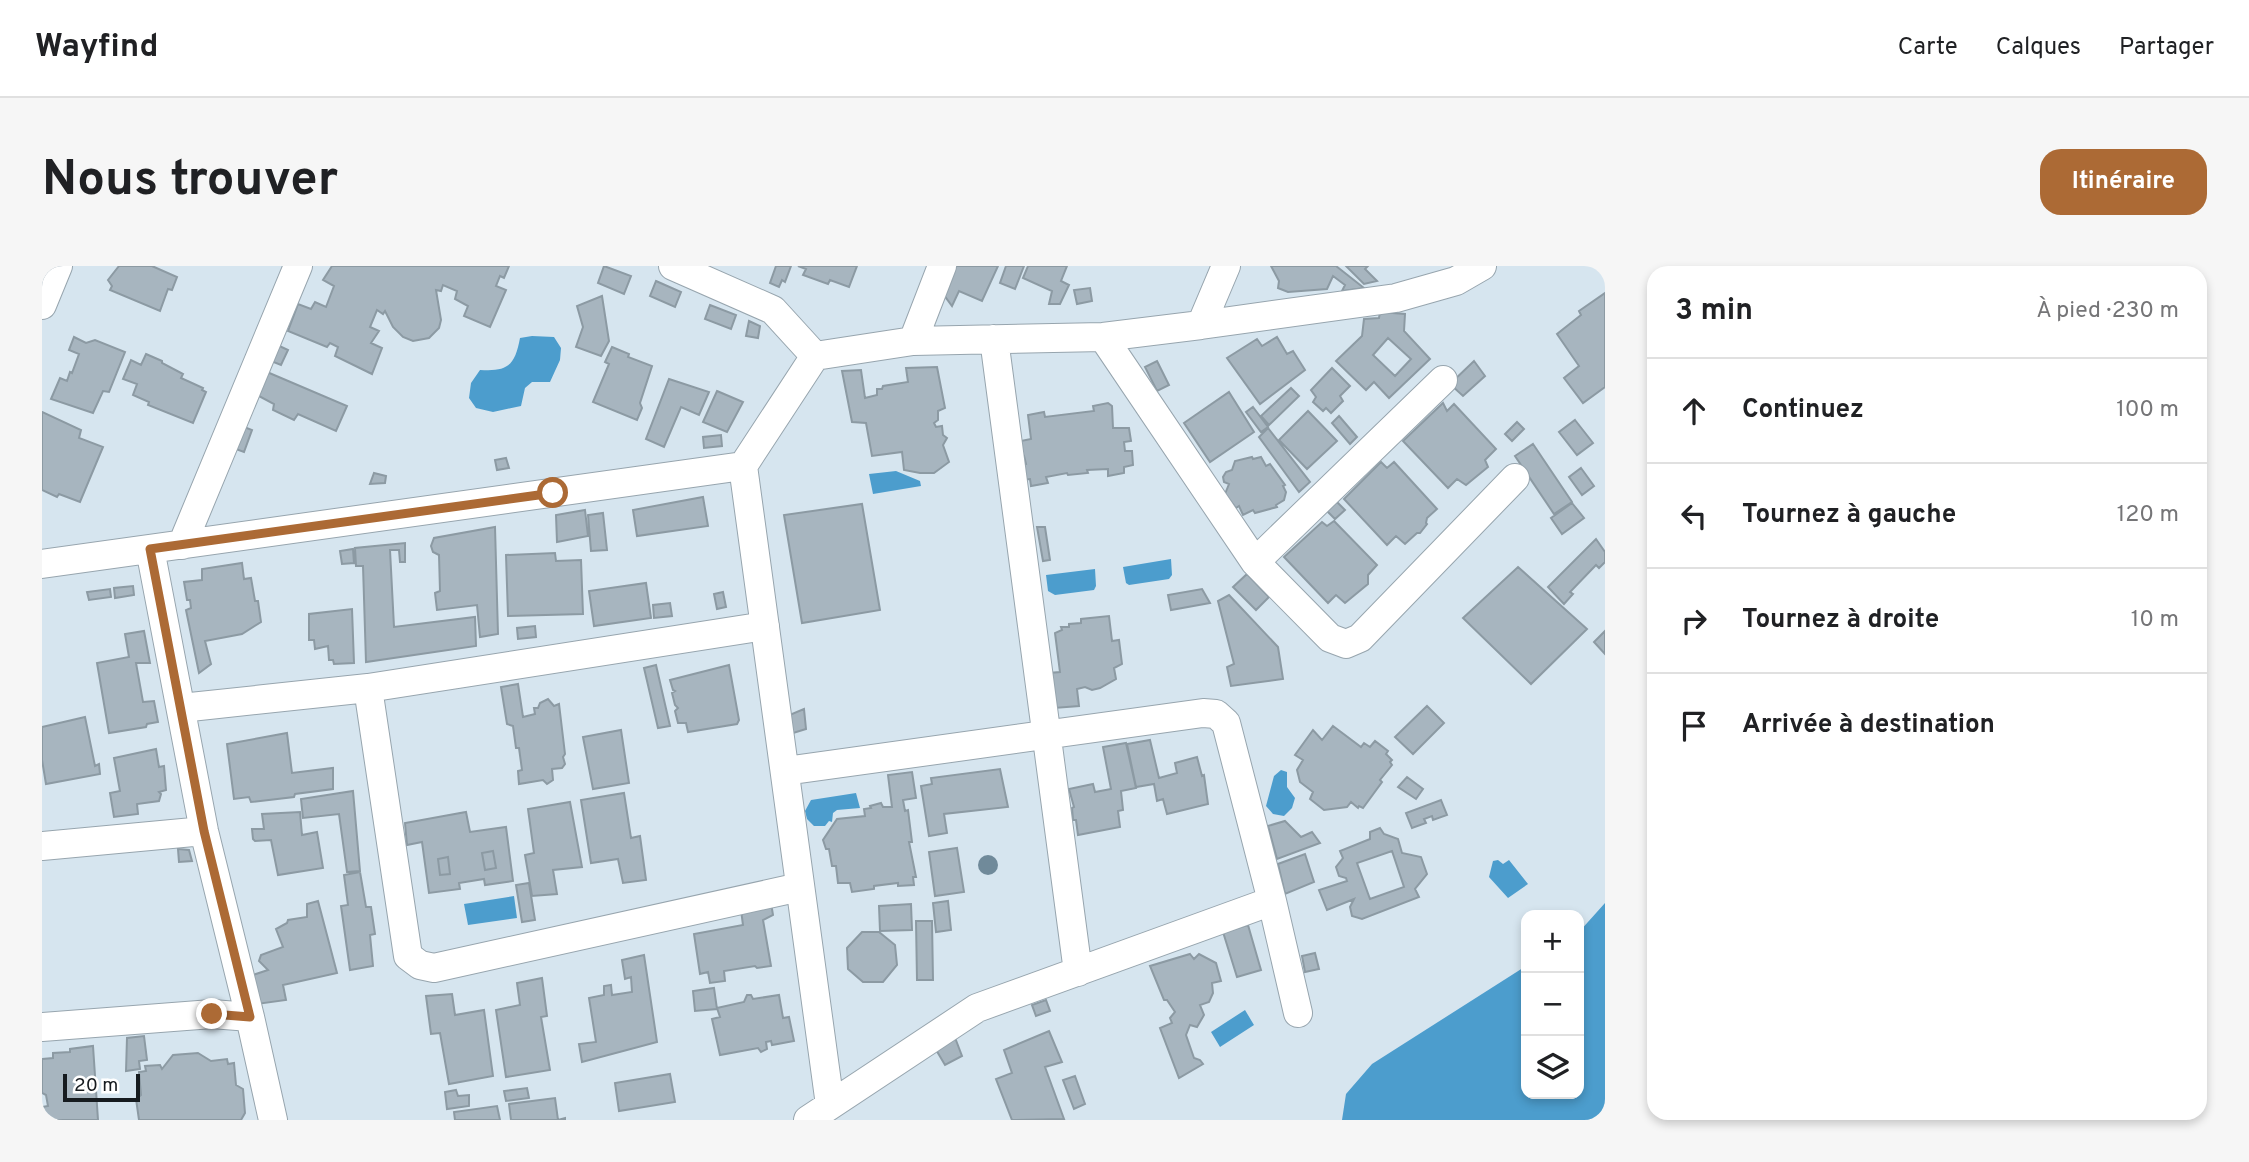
<!DOCTYPE html>
<html lang="fr">
<head>
<meta charset="utf-8">
<style>
  body { margin:0; font-family:Overpass,sans-serif; background:#f6f6f6; color:#202124 }
  .controls { position:absolute; right:21px; bottom:21px; display:grid; overflow:hidden; border-radius:14px; box-shadow:0 4px 10px #0003 }
  .controls button { width:63px; height:63px; display:grid; place-items:center; padding:0; border:0; border-bottom:2px solid #e0e0e0; background:#fff; color:#202124; font:35px sans-serif }
  .scale { position:absolute; left:21px; bottom:18px; width:77px; box-sizing:border-box; padding-left:7px; border:4px solid #161b1f; border-top:0; font-size:19px; line-height:24px; white-space:nowrap; color:#161b1f; -webkit-text-stroke:5px #fff; paint-order:stroke }
  .stop { position:absolute; width:21px; height:21px; margin:-16px; border:5px solid #ac6a35; border-radius:50%; background:#fff }
  .stop.end { background:#ac6a35; border-color:#fff; box-shadow:0 2px 7px #0008 }
  .list { margin:0; padding:0; list-style:none }
  h2 { display:flex; justify-content:space-between; align-items:center; height:91px; margin:0; padding:0 28px; font-size:30px }
  h2 small { font-size:23px; font-weight:400; color:#757577 }
  .list li { display:grid; grid-template-columns:46px 1fr auto; gap:21px; align-items:center; box-sizing:border-box; height:105px; padding:0 28px; border-top:2px solid #e0e0e0 }
  .list b { display:block; font-size:26px; white-space:nowrap }
  .list em { font-size:23px; font-style:normal; color:#757577 }
  .icon { flex:none; width:38px; height:38px; fill:none; stroke:currentColor; stroke-width:2; stroke-linecap:round; stroke-linejoin:round }
  .map { position:relative; flex:none; width:1563px; height:854px; overflow:hidden; border-radius:21px }
  header { display:flex; align-items:center; gap:42px; box-sizing:border-box; height:98px; padding:0 35px; background:#fff; border-bottom:2px solid #e0e0e0 }
  header strong { font-size:33px }
  nav { display:flex; gap:38px; margin-inline-start:auto; font-size:24px }
  .intro { display:flex; align-items:center; justify-content:space-between; box-sizing:border-box; height:168px; padding:0 42px }
  h1 { margin:0; font-size:49px }
  .button { padding:18px 32px; border-radius:21px; background:#ac6a35; color:#fff; font-size:24px; font-weight:700 }
  main { display:flex; gap:42px; padding:0 42px }
  aside { flex:1; background:#fff; border-radius:21px; box-shadow:0 4px 10px #0003 }
  .map>svg:first-child { display:block }
</style>
</head>
<body>
<header>
<strong>Wayfind</strong>
<nav><a>Carte</a><a>Calques</a><a>Partager</a></nav>
</header>
<div class="intro"><h1>Nous trouver</h1><a class="button">Itinéraire</a></div>
<main>
<div class="map">
<svg width="1563" height="854" viewBox="0 0 1563 854">
  <rect width="100%" height="100%" fill="#d6e5ef"/>
  <!-- water -->
  <path fill="#4c9dcd" d="M490 70 512 71 519 82 518 94 508 116H490L483 122 479 140 451 146 434 142 427 132 429 117 438 104C466 106 473 99 478 72Z
    M854 205 878 215 879 220 831 228 827 208Z
    M1129 293 1130 309 1127 313 1087 319 1084 317 1081 301Z
    M1053 303 1054 320 1052 324 1013 329 1006 325 1004 309Z
    M1239 504 1245 506V521L1253 532 1250 542 1242 550 1231 548 1224 540 1232 510Z
    M814 527 818 542 795 544 791 547 790 556 787 555 783 560H772L765 553 763 545 769 534Z
    M1456 594 1461 598 1467 594 1486 618 1466 632 1447 611 1451 595Z
    M472 630 475 652 426 659 422 638Z
    M1563 637V854H1300L1304 828 1330 798 1484 700V828H1537V666Z
    M1203 744 1212 759 1178 781 1169 766Z"/>
  <!-- building -->
  <path fill="#a7b5bf" stroke="#8c9aa3" stroke-width="2" fill-rule="evenodd" d="M77 0H110L135 11 130 24 126 23 118 45 68 24 70 20 66 14Z
    M290 0H467L462 12 458 10 454 20 464 24 448 61 422 50 426 40 413 33 415 25 401 19 399 25 394 24 399 54 397 62 387 72 371 75 361 71 351 61 343 45 341 48 335 44 328 61 337 65 329 77 340 82 330 108 293 90 296 81 288 77 285 81 246 65 256 38 269 43 273 36 284 41 292 20 281 14Z
    M562 0 589 10 582 28 556 17Z
    M734 0H749L743 16 740 14 737 21 728 17Z
    M756 0H815L807 21 788 14 786 18 761 9 764 3Z
    M910 0H956L940 35 917 25 910 40 899 25Z
    M964 0H982L973 23 958 17Z
    M986 0H1025L1019 15 1027 19 1018 38H1007L1010 25 981 12Z
    M1229 0H1294L1322 22 1300 25 1303 19 1291 10 1285 23 1246 26 1236 22 1237 15Z
    M1304 0H1326L1323 3 1335 15 1322 18Z
    M614 15 639 26 633 41 608 30Z
    M1048 22 1050 35 1035 38 1032 24Z
    M1563 27V121L1541 137 1522 112 1537 100 1515 68 1539 49 1537 45Z
    M560 30 567 75 559 90 534 81 541 61 535 40Z
    M668 39 694 49 689 63 663 53Z
    M1338 46 1363 48 1362 65 1388 93 1347 132 1332 116 1324 124 1294 95 1320 70 1322 53 1337 52ZM1346 72 1369 93 1353 110 1331 89Z
    M707 55 718 60 716 72 704 70Z
    M32 71 44 77 53 74 83 86 67 126 61 125 51 147 9 133 18 112 25 115 28 106 30 107 37 88 27 84Z
    M1235 71 1245 88 1251 85 1263 104 1218 138 1185 92 1215 73 1220 80Z
    M231 77 246 84 239 99 224 93Z
    M570 81 587 88 586 91 610 100 598 137 600 142 595 154 551 136 567 98 563 96Z
    M104 88 120 95V97L141 108 139 112 161 122 160 124 164 126 151 157 106 139 107 136 91 129 95 118 81 113 89 94 99 99Z
    M1115 95 1127 119 1115 125 1103 101Z
    M1432 95 1443 110 1421 130 1408 118Z
    M895 101 903 142 896 145V154L892 157 894 161 900 160 901 169 905 172 901 179 907 196 892 207H878L862 204 860 186 830 190 824 157 810 156 800 105 819 104 823 132 835 129V123H840L841 120 866 116 864 102Z
    M1290 102 1308 120 1298 130 1301 135 1289 147 1284 142 1281 145 1271 136 1274 131 1269 124Z
    M225 106 305 140 294 165 256 148 252 154 231 144 232 138 215 129Z
    M627 113 667 126 657 149 639 141 622 181 604 173Z
    M1249 122 1257 130 1227 159 1219 150Z
    M675 125 701 136 685 166 661 156Z
    M1187 126 1212 166 1168 196 1142 157Z
    M1066 137 1070 140 1071 162H1087L1089 175 1082 176 1083 185H1090L1091 199 1082 201V207L1066 210V203L1045 204 1046 207 1026 209 1025 207 1004 211 1006 217 989 220 988 213 979 214 977 199 984 198 982 190 976 191 974 176 989 173 986 149 1002 146 1003 151 1052 145 1051 140Z
    M1401 137 1405 145 1412 138 1454 183 1443 194 1446 201 1424 219 1415 213 1406 222 1361 175Z
    M1211 141 1226 161 1219 166 1204 146Z
    M1266 145 1295 175 1265 203 1237 174Z
    M0 146 39 164 37 172 61 181 38 236 17 228 15 231 0 224Z
    M1297 150 1315 171 1308 178 1290 157Z
    M1533 154 1551 177 1535 189 1517 166Z
    M1475 156 1482 163 1470 175 1463 168Z
    M197 159 210 164 202 186 188 181Z
    M1226 162 1268 216 1257 226 1217 171Z
    M679 169 680 180 662 182 661 171Z
    M1491 178 1530 236 1512 248 1473 190Z
    M1210 191 1211 193 1219 191 1224 200 1228 198 1243 219 1241 220 1244 226 1242 234 1234 239 1235 241 1213 247 1211 244 1201 249 1197 240 1194 242 1183 228 1187 218 1182 216 1181 211 1184 206 1190 204 1193 195Z
    M464 192 467 202 455 204 453 194Z
    M1339 196 1345 202 1352 196 1395 243 1385 252 1384 257 1385 258 1378 267H1375L1363 278 1354 270 1345 279 1302 233Z
    M1539 202 1552 220 1540 229 1527 211Z
    M332 207 344 210 343 217 328 218Z
    M1288 229 1303 244 1293 253 1278 238Z
    M661 231 666 260 595 270 591 244Z
    M1530 237 1542 252 1520 268 1509 252Z
    M820 238 838 344 760 357 742 249Z
    M543 244 546 270 515 276 514 249Z
    M561 247 565 284 549 285 546 249Z
    M1292 255 1335 299 1326 309V318L1303 337 1294 329 1286 337 1242 291 1280 256 1285 260Z
    M453 261 456 368 438 371 435 339 395 344 393 327 398 325 397 289 391 286 389 280 392 272Z
    M995 261H1003L1008 294 1001 295Z
    M1554 273 1563 286V296L1557 302 1554 299 1528 326 1531 328 1522 338 1506 321Z
    M363 277V296H358L357 284H348L352 361 433 351 434 380 324 396 321 300H314L313 282Z
    M311 283 312 297 300 298 298 285Z
    M513 287 514 295 539 294 541 348 466 350 464 289Z
    M200 297 202 313 209 312 213 335H216L219 356 200 368 163 375 169 398 157 407 144 344 149 342 148 334H145L142 316 160 314V303Z
    M1476 301 1545 363 1489 418 1421 352Z
    M1205 308 1227 331 1214 344 1191 321Z
    M604 317 609 352 552 360 547 325Z
    M91 320 92 329 73 332 72 322Z
    M68 323 69 331 47 334 45 326Z
    M1160 323 1168 337 1129 344 1126 329Z
    M681 326 684 341 675 343 672 328Z
    M1187 329 1236 381 1241 413 1189 420 1185 401 1192 398 1176 335Z
    M628 337 630 350 612 352 611 339Z
    M310 343 312 397 292 398 291 394H287L286 380 273 383 272 374H267V348Z
    M1067 350 1070 375 1077 374 1080 398 1072 402 1074 413 1058 422 1050 424 1043 421 1035 423 1037 440 1012 442 1007 407 1018 406 1013 367 1020 364 1019 361H1027V358L1039 357V353Z
    M493 360 494 371 476 373 475 362Z
    M102 365 108 397H94L101 436 112 435 116 456 105 458 104 461 67 467 55 397 87 391 83 368Z
    M1563 365V388L1552 376Z
    M614 399 628 460 616 462 602 402Z
    M687 399 697 454 695 458 646 466 644 457H636L633 445 636 442 633 439 630 427 633 425 631 424 628 414Z
    M476 418 481 451 493 448 492 442H496L498 437 506 433 512 440 517 438 523 488 521 491 523 498 520 502 510 503 511 514 505 518 501 514 477 518 476 505 480 504 477 482H474L471 460 465 458 459 421Z
    M1385 440 1402 457 1371 488 1353 471Z
    M762 443 764 463 748 468 745 450Z
    M43 451 53 500 57 498 58 508 4 518 0 494V461Z
    M1291 460 1319 481 1322 477 1328 481 1333 475 1346 485 1344 488 1350 494 1348 496 1350 499 1338 514 1340 516 1321 542 1317 540 1316 542 1309 536 1305 541 1282 544 1268 533 1271 526 1258 516 1255 504 1261 494 1253 489 1271 464 1280 474Z
    M579 464 587 517 551 523 541 471Z
    M245 467 250 507 291 502V523L253 528 252 531 209 536 207 531 192 533 185 478Z
    M1108 474 1117 512 1135 507 1133 497 1155 491 1160 510 1162 509 1166 538 1125 548 1121 533 1115 535 1112 518 1094 521 1085 478Z
    M1084 477 1094 522 1079 525 1081 544 1076 545 1078 561 1036 569 1034 554H1031L1030 542 1032 541 1027 523 1051 518 1053 526 1069 523 1061 481Z
    M114 483 117 501 122 500 124 524 117 526 119 528 117 535 95 538 96 548 72 551 68 527 78 525 72 492Z
    M958 503 966 541 902 548 905 567 887 570 879 520 890 518 889 512Z
    M870 506 874 532 861 534 863 545 866 544 870 576H867L874 611H871L872 619 856 620V617L832 620V623L810 626 808 617H796L794 600H790L787 583H784L781 574 795 553 823 550 822 543 829 542 828 540 839 537 841 541H850L846 509Z
    M1365 511 1381 523 1374 533 1356 521Z
    M311 525 318 605 305 606 297 548 261 552 259 533Z
    M582 527 589 572 598 570 604 614 581 617 576 593 549 597 539 534Z
    M1399 534 1405 549 1391 554 1390 550 1382 553 1384 557 1370 562 1364 547Z
    M528 536 540 601 511 604 515 628 490 630 483 589 492 587 486 543Z
    M258 546 260 569 275 566 281 602 236 609 229 574 213 575 211 573 210 563H222L220 548Z
    M424 546 428 566 464 561 471 615 443 619 442 613 417 617 418 623 387 627 380 576 365 579 363 557ZM451 585 454 602 443 604 440 587ZM406 591 408 608 398 609 396 593Z
    M1243 555 1259 571 1270 566 1278 577 1235 593 1226 560Z
    M1338 562 1342 568 1356 573 1360 587 1379 591 1385 608 1373 623 1377 631 1320 653 1310 650 1308 641 1312 633 1285 644 1277 624 1305 615 1304 612 1297 610 1294 601 1301 592 1298 585 1328 573V566ZM1350 585 1362 621 1328 633 1315 597Z
    M915 582 922 626 893 630 887 586Z
    M136 583 147 584 150 595 137 596Z
    M451 585 454 602 443 604 440 587Z
    M1263 588 1272 616 1243 628 1236 598Z
    M406 591 408 608 398 609 396 593Z
    M318 606 324 641H329L333 668 328 669 331 700 308 704 299 640 306 639 302 609Z
    M487 617 493 654 480 656 474 619Z
    M276 635 295 707 241 719 244 734 215 738 208 710 226 704 217 695 219 689 241 681 234 663 245 657 246 654 265 651V638Z
    M906 635 909 664 894 666 891 637Z
    M729 637 731 649 721 654 729 700 715 702 713 700 682 705 683 715 668 717 666 706 658 708 652 668 701 659 699 644Z
    M869 638 870 664 838 665 837 640Z
    M874 655H890L891 714H875Z
    M1206 659 1219 704 1195 711 1181 666Z
    M820 666H837L853 679 855 699 841 716H821L806 703 805 682Z
    M1273 687 1277 703 1263 706 1260 690Z
    M1148 688 1152 693 1157 688 1174 697 1179 715 1170 717 1171 727 1167 736 1158 739 1162 749 1155 761 1148 759 1144 769 1152 792 1158 794 1161 798 1137 812 1118 762 1130 757 1128 752 1133 746 1125 734H1122L1108 700Z
    M602 689 615 776 540 796 537 778 554 776 547 732 562 729V720L569 719 570 729 590 726 589 711 583 713 580 694Z
    M500 712 505 750 499 751 508 804 464 811 454 744 478 739 475 717Z
    M672 722 675 743 653 745 651 725Z
    M410 728 413 749 442 744 451 810 407 818 398 767 389 768 384 730Z
    M705 729H709L711 733 737 729 741 752 747 751 752 775 730 779 729 775 724 776 725 783 719 786 716 782 678 789 670 753 678 751 675 742 702 736Z
    M1004 734 1008 745 994 750 990 739Z
    M1007 765 1020 796 1003 801 1022 853 970 854 954 813 970 807 962 784Z
    M912 769 920 790 903 799 893 782Z
    M102 770 105 794 97 795 98 803 84 805 85 772Z
    M51 780 56 854H0V841L6 840 4 829 0 827V793L11 792V787L28 786V783Z
    M156 787 169 795 185 793 186 798 192 797 194 819 201 823 203 847 199 854H97L94 833 99 829 97 806 104 805 103 800 118 799 120 803 131 789Z
    M628 808 633 836 577 845 573 817Z
    M1033 810 1043 838 1032 843 1021 814Z
    M485 822 487 832 464 835 462 825Z
    M414 824 416 830 427 829V840L405 843 403 826Z
    M513 832 516 854 523 852V854H469L467 838Z
    M455 840 458 854H413L412 846Z"/>
  <g fill="none" stroke-linecap="round" stroke-linejoin="round">
    <!-- minor casing -->
    <g stroke="#97a5ae" stroke-width="30">
      <path id="minor" d="M631 0 731 44 773 90
        M0 39 16 0
        M1159 59 1354 32 1414 15 1440 0
        M1061 71 1213 296 1288 372 1304 378 1318 372 1473 212
        M952 73 1036 706
        M871 75 900 0
        M140 279 256 0
        M108 283 162 565 208 751 231 854
        M1213 296 1401 114
        M0 298 701 200
        M326 422 366 690 378 699 392 702 758 621
        M139 442 326 422 723 360
        M743 505 1161 447 1174 448 1184 457 1230 635 1256 747
        M0 580 162 565
        M0 761 170 748 208 751
        M788 839 701 200 773 90 871 75 1061 71 1159 59 1184 0
        M766 854 935 742 1230 635"/>
    </g>
    <!-- minor -->
    <use href="#minor" stroke="#fff" stroke-width="28"/>
  </g>
  <!-- trees -->
  <circle fill="#708a9a" cx="946" cy="599" r="10"/>
  <g fill="none" stroke-linecap="round" stroke-linejoin="round">
    <!-- route -->
    <path stroke="#ac6a35" stroke-width="9" d="M170 748 208 751 162 565 108 283 511 227"/>
  </g>
</svg>
<div class="controls">
<button>+</button>
<button>−</button>
<button><svg class="icon" aria-label="layers" viewBox="0 0 24 24"><path d="M12 4l9 5-9 5-9-5zM3 14l9 5 9-5"/></svg></button>
</div>
<div class="scale">20 m</div>
<div class="stop" style="left:511px;top:227px"></div>
<div class="stop end" style="left:170px;top:748px"></div>
</div>
<aside>
<h2>3 min<small>À pied · 230 m</small></h2>
<ul class="list">
<li><svg class="icon" aria-label="ahead" viewBox="0 0 24 24"><path d="M12 20V5M6 11l6-6 6 6"/></svg><div><b>Continuez</b></div><em>100 m</em></li>
<li><svg class="icon" aria-label="left" viewBox="0 0 24 24"><path d="M17 20v-9H6M10 6l-5 5 5 5"/></svg><div><b>Tournez à gauche</b></div><em>120 m</em></li>
<li><svg class="icon" aria-label="right" viewBox="0 0 24 24"><path d="M7 20v-9h11M14 6l5 5-5 5"/></svg><div><b>Tournez à droite</b></div><em>10 m</em></li>
<li><svg class="icon" aria-label="arrive" viewBox="0 0 24 24"><path d="M6 21V4h12l-3 4 3 4H6"/></svg><div><b>Arrivée à destination</b></div></li>
</ul>
</aside>
</main>
</body>
</html>
